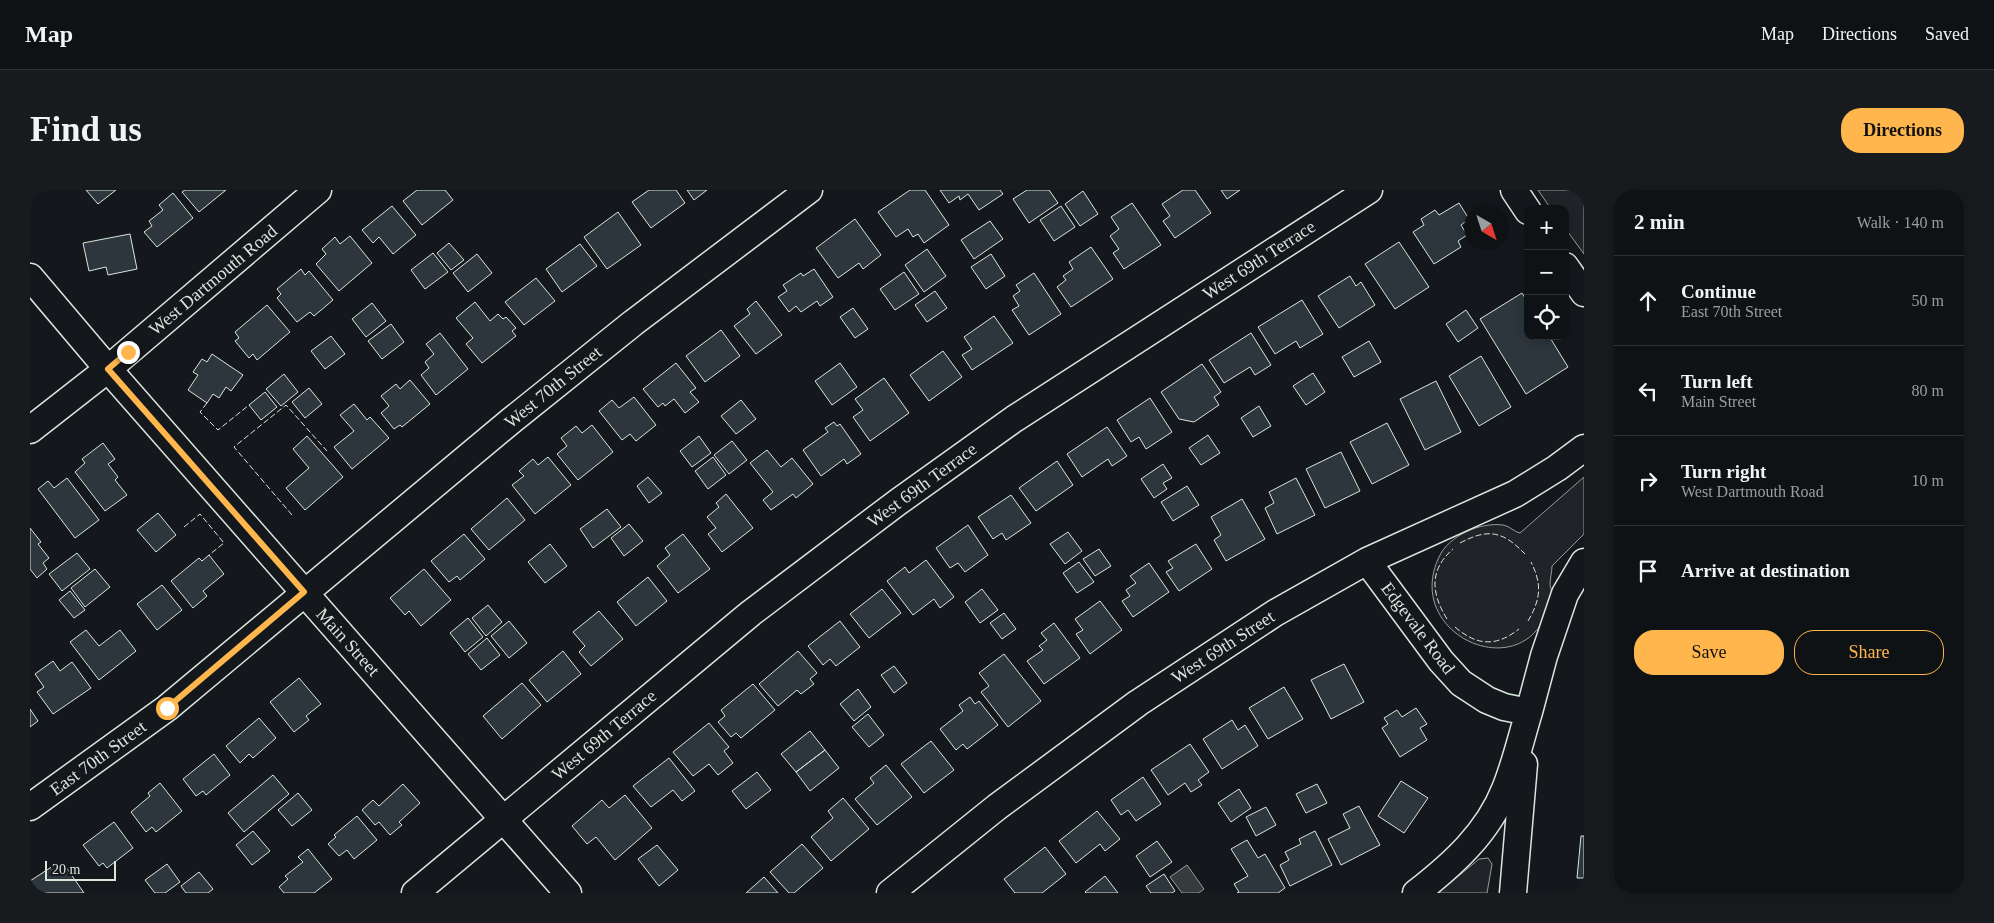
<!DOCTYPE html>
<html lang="en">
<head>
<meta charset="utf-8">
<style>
  body { margin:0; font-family:Georgia,serif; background:#181b1e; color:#f1f3f6 }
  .controls { position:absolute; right:15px; top:15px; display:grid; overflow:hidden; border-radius:10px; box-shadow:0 2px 12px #0003 }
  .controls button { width:45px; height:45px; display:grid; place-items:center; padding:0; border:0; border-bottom:1px solid #2f3234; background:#0f1215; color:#f1f3f6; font:25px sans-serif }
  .compass { position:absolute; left:1434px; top:15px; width:45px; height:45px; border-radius:50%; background:#0f1215; box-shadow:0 2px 12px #0003; rotate:141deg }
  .scale { position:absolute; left:15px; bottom:12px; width:71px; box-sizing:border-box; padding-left:5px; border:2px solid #d8e6dc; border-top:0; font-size:14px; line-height:18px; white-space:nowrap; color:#d8e6dc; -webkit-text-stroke:4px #14181c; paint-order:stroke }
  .stop { position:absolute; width:15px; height:15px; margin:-11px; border:4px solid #ffb74d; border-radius:50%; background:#fff }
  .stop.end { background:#ffb74d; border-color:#fff; box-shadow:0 1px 5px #0008 }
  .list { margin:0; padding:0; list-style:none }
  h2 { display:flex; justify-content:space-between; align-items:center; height:65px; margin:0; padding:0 20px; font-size:21px }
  h2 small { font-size:16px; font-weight:400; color:#9b9ea0 }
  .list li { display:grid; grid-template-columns:32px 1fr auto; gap:15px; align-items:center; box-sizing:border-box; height:90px; padding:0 20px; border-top:1px solid #2f3234 }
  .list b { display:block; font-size:19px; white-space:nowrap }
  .list p { margin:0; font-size:16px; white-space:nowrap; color:#9b9ea0 }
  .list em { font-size:16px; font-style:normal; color:#9b9ea0 }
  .actions { display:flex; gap:10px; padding:15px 20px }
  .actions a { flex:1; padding:11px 0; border:1px solid #ffb74d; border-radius:20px; text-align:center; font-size:18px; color:#ffb74d }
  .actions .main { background:#ffb74d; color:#111 }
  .icon { flex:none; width:28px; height:28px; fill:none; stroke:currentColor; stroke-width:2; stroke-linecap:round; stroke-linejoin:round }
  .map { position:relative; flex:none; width:1554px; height:703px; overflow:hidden; border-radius:20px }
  header { display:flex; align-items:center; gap:30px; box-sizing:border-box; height:70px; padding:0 25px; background:#0f1215; border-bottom:1px solid #2f3234 }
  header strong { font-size:24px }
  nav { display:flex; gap:28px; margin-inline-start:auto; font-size:18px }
  .intro { display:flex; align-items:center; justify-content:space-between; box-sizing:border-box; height:120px; padding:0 30px }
  h1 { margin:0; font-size:35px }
  .button { padding:12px 22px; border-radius:20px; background:#ffb74d; color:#111; font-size:18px; font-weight:700 }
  main { display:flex; gap:30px; padding:0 30px }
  aside { flex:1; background:#0f1215; border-radius:20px; box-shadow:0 2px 12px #0003 }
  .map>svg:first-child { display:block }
</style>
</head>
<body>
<header>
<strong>Map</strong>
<nav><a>Map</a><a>Directions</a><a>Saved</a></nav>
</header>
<div class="intro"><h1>Find us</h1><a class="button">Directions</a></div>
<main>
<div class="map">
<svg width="1554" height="703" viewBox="0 0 1554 703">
  <rect width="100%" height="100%" fill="#14181c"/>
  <!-- green -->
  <path fill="#202428" stroke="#939e99" d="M1508 0H1554V64L1535 38V19H1521Z
    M1554 287V344L1522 376C1522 382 1520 388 1520 395 1521 400 1523 404 1521 410 1500 502 1371 447 1409 367 1419 345 1451 332 1473 335 1480 336 1484 342 1490 343Z
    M1458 668 1462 674 1457 703H1408L1449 669Z"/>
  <!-- water -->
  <path fill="#363b3e" stroke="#939e99" d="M1157 675 1174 699 1169 703H1152L1140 687Z"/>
  <!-- building -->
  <path fill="#2c363c" stroke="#d8e6dc" d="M56 0H86L68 14Z
    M155 0H196L169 22 152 2Z
    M387 0H415L423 10 392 35 373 11Z
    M619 0H646L655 13 621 38 602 12Z
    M657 0H677L664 10Z
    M880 0H895L919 35 894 53 888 44 883 47 878 39 866 47 848 22Z
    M910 0H970L973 4 949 20 938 4 930 10 929 6 919 13Z
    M997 0H1019L1028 13 999 33 983 9Z
    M1153 0H1165L1181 23 1145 48 1133 31 1140 26 1132 14Z
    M1191 0H1210L1197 9Z
    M1053 1 1068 24 1050 36 1035 14Z
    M143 3 163 28 127 57 114 42 122 36 119 31 133 20 129 15Z
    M1102 13 1131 55 1094 79 1083 63 1089 59 1080 46 1089 39 1081 27Z
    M1429 13 1439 29 1431 35 1437 45 1428 51 1431 57 1404 74 1383 42 1394 35 1391 29 1405 20 1409 25Z
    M362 16 386 45 363 64 349 47 343 53 332 40Z
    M1031 16 1045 37 1024 51 1010 30Z
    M588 22 611 55 577 79 554 47Z
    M825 29 851 65 833 79 829 73 808 88 786 58Z
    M960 31 973 49 944 69 931 50Z
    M100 44 107 79 78 85 76 77 59 81 53 53Z
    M320 46 342 73 309 101 286 74 296 64 292 59 305 47 310 54Z
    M1369 52 1399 97 1365 119 1335 74Z
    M419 53 434 70 421 80 407 63Z
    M550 54 567 76 532 102 516 79Z
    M1061 57 1083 89 1041 117 1027 97 1036 90 1033 86 1043 79 1039 72Z
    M897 59 916 86 894 102 875 75Z
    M403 63 418 82 395 99 381 80Z
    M447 64 462 83 438 102 423 83Z
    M961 64 975 86 956 99 941 77Z
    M271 79 275 85 279 81 303 110 284 126 280 122 267 132 247 108 251 104 247 99Z
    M784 79 803 107 790 116 787 111 771 122 766 116 759 122 748 107 757 101 753 95 771 83 773 86Z
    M874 82 889 104 865 120 850 99Z
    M1004 83 1031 124 999 145 982 120 989 116 983 106 990 101 986 95Z
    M1320 86 1326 96 1331 92 1345 115 1309 138 1288 106Z
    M506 88 525 111 494 135 475 112Z
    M905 101 917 118 897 132 885 115Z
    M1492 103 1498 113V146H1519L1538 177 1496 204 1450 129Z
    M1272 110 1293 144 1270 158 1266 151 1245 164 1228 137Z
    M726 111 752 145 726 164 704 136 720 124 717 119Z
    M445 112 460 131 468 124 473 129 476 127 486 138 482 141 486 146 452 173 436 154 443 148 426 128Z
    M342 113 356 131 336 147 322 129Z
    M237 115 260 142 227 170 223 164 219 168 205 151 209 148 205 142Z
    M823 118 838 139 825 148 810 127Z
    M1436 120 1448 138 1428 152 1416 134Z
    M964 126 983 153 942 180 932 165 942 159 934 147Z
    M361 134 374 152 352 169 338 151Z
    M691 140 710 166 675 192 656 166Z
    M410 143 438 179 406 205 391 185 399 178 395 172 404 164 396 154Z
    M1221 143 1241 175 1225 185 1220 177 1194 193 1179 170Z
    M301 146 315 164 295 179 281 161Z
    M1339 151 1351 172 1324 187 1312 167Z
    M913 161 932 187 899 211 880 185Z
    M182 164 213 185 201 201 196 197 189 208 183 204 177 213 158 200 168 185 163 182 172 169 177 172Z
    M1451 166 1481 217 1449 236 1419 186Z
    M646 173 666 198 660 202 669 212 655 223 644 209 635 216 633 213 628 217 613 199Z
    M810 173 827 197 802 215 785 191Z
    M1172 174 1191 202 1184 207 1189 215 1164 232 1149 229 1131 202Z
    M1283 183 1295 202 1276 215 1263 196Z
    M254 184 268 202 251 216 236 199Z
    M854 188 879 223 840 251 823 227 833 220 825 209Z
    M380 190 400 214 372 237 370 235 364 239 351 223 359 216 351 206 366 194 370 199Z
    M1406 191 1431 242 1395 260 1370 209Z
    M279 198 292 214 275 228 262 212Z
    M235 202 247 217 231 230 219 215Z
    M604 207 626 235 606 251 600 244 592 250 569 221 582 210 589 218Z
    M1120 208 1142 242 1116 259 1109 247 1101 252 1087 230Z
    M711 210 726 229 706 244 691 226Z
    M324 214 337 230 340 227 359 248 322 279 304 257 324 241 310 225Z
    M1229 216 1241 236 1223 247 1211 228Z
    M804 232 807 236 810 234 831 264 817 274 814 269 791 286 773 260 798 242 795 238Z
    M1357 233 1379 275 1342 294 1320 252Z
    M562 235 583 262 548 290 527 264 537 256 531 248 546 236 552 243Z
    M1077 237 1097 266 1082 276 1078 269 1052 287 1037 264Z
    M1178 245 1190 263 1171 275 1159 258Z
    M277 246 313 287 275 320 256 298 279 278 263 259Z
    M669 246 681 263 662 277 650 261Z
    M702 251 717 270 699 284 684 265Z
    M73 253 85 269 78 274 88 287 85 290 97 305 75 321 45 282 55 273 52 269Z
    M737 260 751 277 762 268 783 294 766 308 763 304 741 320 733 310 743 302 720 273Z
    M1311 262 1330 301 1295 318 1276 279Z
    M518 267 541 295 505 324 482 295 494 286 489 281 503 269 508 275Z
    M683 267 696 285 678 299 665 281Z
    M1027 271 1043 295 1006 321 989 298Z
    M1133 274 1142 288 1133 293 1137 299 1124 308 1111 289Z
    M618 287 632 303 619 313 607 296Z
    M37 288 69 330 45 348 8 299 18 291 24 298Z
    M1266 288 1285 325 1247 344 1235 318 1244 313 1239 302Z
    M1157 296 1169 315 1143 331 1131 312Z
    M696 304 723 338 692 362 678 344 686 338 677 327 689 317 686 313Z
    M981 305 1001 333 976 350 972 343 963 349 948 327Z
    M477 308 495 330 459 360 441 339Z
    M1212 309 1235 349 1196 371 1184 350 1191 345 1181 327Z
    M577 319 591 337 563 358 550 339Z
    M128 323 146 345 126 362 107 340Z
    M599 334 613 351 594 366 581 348Z
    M938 335 958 365 935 382 928 373 920 378 906 358Z
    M0 338 11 352 8 354 19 368 13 373 17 379 7 388 0 379Z
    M1038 342 1052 361 1035 374 1020 354Z
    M434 344 455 369 430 390 427 386 419 392 401 371Z
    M653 344 680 379 648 403 627 376 640 365 635 358Z
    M520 354 537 376 515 393 498 372Z
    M1166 354 1182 379 1149 401 1136 382 1143 378 1138 371Z
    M1069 359 1081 376 1065 386 1053 369Z
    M47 363 60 379 32 401 19 384Z
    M179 365 194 384 173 401 177 406 163 418 141 391 169 368 172 371Z
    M896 370 924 407 910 418 904 409 883 425 857 391 875 377 879 383Z
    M1049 372 1064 392 1047 403 1033 383Z
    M1119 373 1139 402 1103 427 1092 411 1100 406 1096 400 1106 393 1100 386Z
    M65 379 80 397 55 417 41 398Z
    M394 379 421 410 391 436 379 421 375 425 360 408Z
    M618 387 637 411 606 436 587 412Z
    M132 395 152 420 127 440 107 414Z
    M852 399 871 423 839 448 820 424Z
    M952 399 968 420 950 433 935 412Z
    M40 401 55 420 44 428 29 410Z
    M1070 411 1092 440 1060 464 1046 444 1053 440 1045 429Z
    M458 415 472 432 456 446 442 428Z
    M569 421 593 449 561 476 549 462 555 456 543 442Z
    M974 423 986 439 972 449 960 433Z
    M438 428 453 447 435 462 420 443Z
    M479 431 497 453 479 468 461 446Z
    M810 431 830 457 806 476 800 469 793 475 778 456Z
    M1024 433 1050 468 1014 494 997 471 1013 460 1009 456 1017 450 1011 443Z
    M56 440 69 456 90 440 106 461 69 490 40 452Z
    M457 448 470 465 451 480 438 464Z
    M533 461 551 484 517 512 499 490Z
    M768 461 787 483 780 489 784 494 771 504 767 500 748 516 729 494Z
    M974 464 1011 511 978 537 951 502 959 496 949 483Z
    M23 471 30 481 42 472 61 498 23 524 7 502 14 497 5 484Z
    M1314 474 1334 512 1301 529 1281 490Z
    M864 476 877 493 864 503 851 485Z
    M269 488 291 514 276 526 279 530 264 542 240 512Z
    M492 493 511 515 472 549 453 526Z
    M723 494 745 520 711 548 706 543 701 547 688 532 695 526 691 520Z
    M1254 497 1273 529 1238 549 1219 518Z
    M828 499 841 517 824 531 810 514Z
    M940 507 945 514 949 511 968 535 937 559 933 554 926 560 910 539 933 521 929 515Z
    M1386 518 1397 534 1390 538 1397 550 1370 567 1352 538 1358 534 1354 528 1367 520 1372 527Z
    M0 519 8 531 0 537Z
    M838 524 854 545 839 557 822 537Z
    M229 528 246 548 223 568 219 564 210 573 196 556Z
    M1202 530 1208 540 1215 535 1228 556 1192 579 1173 549Z
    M679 533 699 557 694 561 703 573 688 585 679 574 663 586 643 562Z
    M780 541 795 560 766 582 751 564Z
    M901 551 924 580 894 603 871 574Z
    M1160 554 1179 582 1168 590 1172 595 1161 602 1155 593 1138 605 1121 580Z
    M795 560 809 578 780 601 766 582Z
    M184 564 200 585 176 605 173 601 166 606 153 589Z
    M639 568 665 601 652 611 643 600 621 617 603 596Z
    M856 575 882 607 847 635 825 609 844 593 840 588Z
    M727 582 741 600 716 619 702 601Z
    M243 585 259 604 214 642 198 623Z
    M1113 587 1131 614 1106 631 1098 620 1091 625 1081 610Z
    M1371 591 1398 608 1374 643 1348 626Z
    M130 593 152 621 126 642 122 637 116 642 101 622 120 606 118 603Z
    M373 594 390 613 369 632 372 635 360 645 349 632 345 635 332 620 343 610 349 616Z
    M1287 594 1297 613 1276 623 1266 604Z
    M1209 599 1221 618 1201 632 1188 613Z
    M268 603 282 620 262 636 248 620Z
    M595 605 622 638 585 670 566 647 557 654 542 636 572 610 579 618Z
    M813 608 839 639 801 671 781 647 803 628 798 621Z
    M1329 616 1350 655 1311 675 1298 649 1320 638 1313 624Z
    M1236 617 1246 635 1226 646 1216 627Z
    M1067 621 1090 649 1075 661 1070 654 1046 673 1029 651Z
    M327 626 347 650 324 669 317 660 309 666 298 654 306 647 304 645Z
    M84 632 103 658 77 678 73 673 69 676 53 655Z
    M223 641 240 661 222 675 206 655Z
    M1285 641 1302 675 1260 696 1250 675 1259 670 1255 662 1271 654 1269 649Z
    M1551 646H1554V688H1547Z
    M1217 650 1228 668 1235 664 1255 698 1248 703H1207L1209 702 1204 694 1218 686 1201 659Z
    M1127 651 1142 672 1120 687 1106 666Z
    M772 654 793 678 764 703H759L740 682Z
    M627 655 648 680 629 696 608 669Z
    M1015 657 1036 684 1012 703H985L974 689Z
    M278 659 302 689 284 703H254L249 697 258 689 255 686 273 672 268 667Z
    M34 674 54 703H8L0 691 23 676 26 680Z
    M137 674 150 692 135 703H125L115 690Z
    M169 682 183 699 178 703H156L151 696Z
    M1134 684 1145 701 1142 703H1121L1116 696Z
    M1075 686 1088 703H1056L1055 702Z
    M734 687 748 703H716Z"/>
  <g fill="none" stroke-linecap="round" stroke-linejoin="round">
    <!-- minor casing -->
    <g stroke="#d8e6dc" stroke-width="29">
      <path id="minor" d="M1484 0 1498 21
        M1535 76 1554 103
        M0 87 78 179 538 703
        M0 240 78 179 288 0
        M1337 371 1411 471 1431 493 1457 510 1474 517 1499 522 1514 466 1535 404 1554 372
        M0 617 137 518 482 230 603 133 779 0
        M385 703 721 423 868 312 984 229 1339 0
        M860 703 967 617 1108 513 1245 423 1337 371 1485 304 1527 278 1554 258
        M1386 703C1422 675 1458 643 1475 599 1485 575 1491 548 1499 522
        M1483 703 1494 574"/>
    </g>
    <!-- minor -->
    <use href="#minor" stroke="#14181c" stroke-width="26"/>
    <!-- fence -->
    <path stroke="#d8e6dc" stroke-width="1" stroke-dasharray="6 2.5" stroke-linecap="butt" d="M177 213 170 222 188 240 219 215
      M262 325 204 257 256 215 297 261
      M154 337 170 324 194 353 179 365
      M1430 353C1458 338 1473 341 1495 364
      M1417 429C1401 403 1399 380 1423 359
      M1498 431C1511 409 1512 394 1501 372
      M1425 437C1447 456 1466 457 1489 439"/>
  </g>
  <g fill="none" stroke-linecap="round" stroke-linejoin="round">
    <!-- route -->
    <path stroke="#ffb74d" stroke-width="6" d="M98 162 78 179 274 402 137 518"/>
  </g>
  <g text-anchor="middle" stroke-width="4" stroke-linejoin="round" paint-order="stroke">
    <!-- street labels -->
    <g font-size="18" fill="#d8e6dc" stroke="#14181c">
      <text transform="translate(1229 70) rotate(-33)" y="6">West 69th Terrace</text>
      <text transform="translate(183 90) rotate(-40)" y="6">West Dartmouth Road</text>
      <text transform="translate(523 197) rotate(-39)" y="6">West 70th Street</text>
      <text transform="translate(892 295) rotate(-36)" y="6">West 69th Terrace</text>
      <text transform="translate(1388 438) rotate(53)" y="6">Edgevale Road</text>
      <text transform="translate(318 452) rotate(48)" y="6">Main Street</text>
      <text transform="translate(1193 457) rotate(-33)" y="6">West 69th Street</text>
      <text transform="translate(574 545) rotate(-40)" y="6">West 69th Terrace</text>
      <text transform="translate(68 568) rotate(-36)" y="6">East 70th Street</text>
    </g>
  </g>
</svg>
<div class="controls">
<button>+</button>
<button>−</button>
<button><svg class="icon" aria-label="locate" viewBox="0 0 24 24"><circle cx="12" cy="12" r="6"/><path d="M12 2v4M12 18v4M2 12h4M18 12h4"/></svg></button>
</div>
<svg class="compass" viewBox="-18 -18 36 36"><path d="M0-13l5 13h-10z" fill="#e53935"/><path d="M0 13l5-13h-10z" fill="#9b9ea0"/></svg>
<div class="scale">20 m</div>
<div class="stop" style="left:137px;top:518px"></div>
<div class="stop end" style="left:98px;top:162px"></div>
</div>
<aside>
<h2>2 min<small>Walk · 140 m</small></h2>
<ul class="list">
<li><svg class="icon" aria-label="ahead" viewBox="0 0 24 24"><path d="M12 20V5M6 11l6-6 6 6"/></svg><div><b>Continue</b><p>East 70th Street</p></div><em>50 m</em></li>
<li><svg class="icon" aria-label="left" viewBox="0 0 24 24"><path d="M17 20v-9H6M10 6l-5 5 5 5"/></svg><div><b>Turn left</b><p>Main Street</p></div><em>80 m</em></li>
<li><svg class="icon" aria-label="right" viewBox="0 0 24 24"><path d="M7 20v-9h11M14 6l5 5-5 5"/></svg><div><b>Turn right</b><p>West Dartmouth Road</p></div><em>10 m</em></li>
<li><svg class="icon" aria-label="arrive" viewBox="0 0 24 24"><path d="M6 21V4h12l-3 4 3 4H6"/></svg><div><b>Arrive at destination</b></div></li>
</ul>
<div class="actions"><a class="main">Save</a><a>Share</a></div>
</aside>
</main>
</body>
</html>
